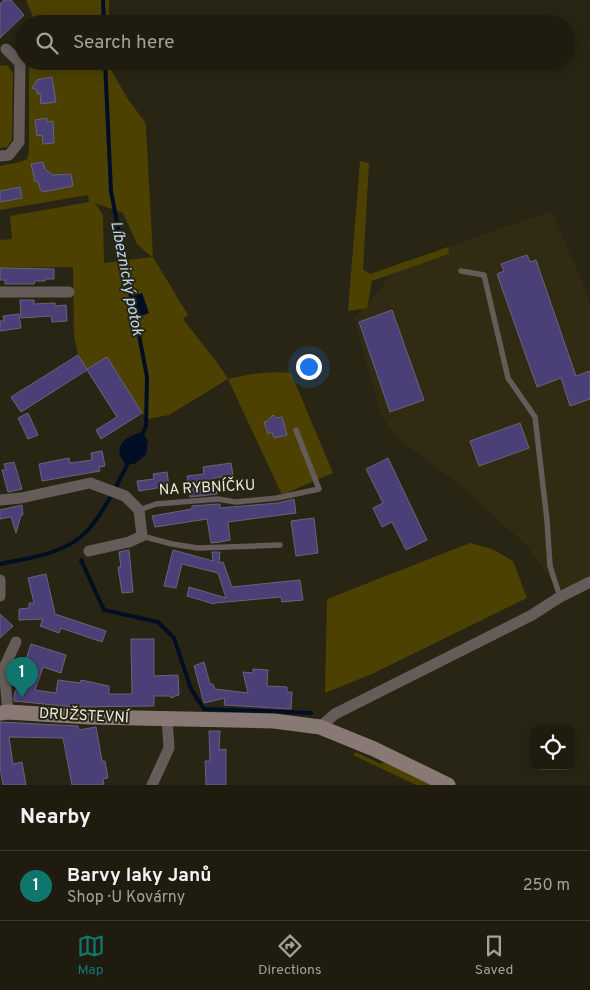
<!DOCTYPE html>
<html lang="en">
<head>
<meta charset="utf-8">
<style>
  body { margin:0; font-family:Overpass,sans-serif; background:#2c291d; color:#f1f3f6 }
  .controls { position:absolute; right:15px; bottom:15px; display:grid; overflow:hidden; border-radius:10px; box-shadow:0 2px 12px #0003 }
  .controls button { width:45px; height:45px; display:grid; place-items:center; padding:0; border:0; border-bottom:1px solid #3c3a2f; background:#1f1c0f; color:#f1f3f6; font:25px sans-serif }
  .you { position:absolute; left:308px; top:366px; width:18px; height:18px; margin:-12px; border:4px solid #fff; border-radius:50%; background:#1a73e8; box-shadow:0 0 0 8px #1a73e833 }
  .badge { display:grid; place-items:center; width:32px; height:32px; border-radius:50%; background:#0f766e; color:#fff; font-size:16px; font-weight:700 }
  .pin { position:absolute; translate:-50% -41px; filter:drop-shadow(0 1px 2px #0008) }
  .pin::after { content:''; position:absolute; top:26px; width:18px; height:15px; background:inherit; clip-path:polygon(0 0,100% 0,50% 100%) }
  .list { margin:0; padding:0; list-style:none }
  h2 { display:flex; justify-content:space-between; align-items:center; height:65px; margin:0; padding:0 20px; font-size:21px }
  h2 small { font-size:16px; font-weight:400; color:#a1a19e }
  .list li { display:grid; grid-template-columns:32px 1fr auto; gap:15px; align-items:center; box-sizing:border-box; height:70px; padding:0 20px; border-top:1px solid #3c3a2f }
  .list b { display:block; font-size:19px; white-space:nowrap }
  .list p { margin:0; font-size:16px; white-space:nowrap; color:#a1a19e }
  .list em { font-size:16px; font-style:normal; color:#a1a19e }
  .icon { flex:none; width:28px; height:28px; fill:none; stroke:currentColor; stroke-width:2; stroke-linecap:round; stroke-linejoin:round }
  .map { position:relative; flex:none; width:590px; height:785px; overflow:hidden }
  .search { position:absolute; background:#1f1c0f; box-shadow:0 2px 12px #0003; left:15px; right:15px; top:15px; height:55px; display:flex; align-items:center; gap:12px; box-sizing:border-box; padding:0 18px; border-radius:28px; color:#a1a19e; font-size:19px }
  .sheet { height:135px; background:#1f1c0f }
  nav { display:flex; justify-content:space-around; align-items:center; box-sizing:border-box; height:70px; border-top:1px solid #3c3a2f; background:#1f1c0f; font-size:14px; color:#a1a19e }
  nav a { display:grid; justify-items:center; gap:2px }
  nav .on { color:#0f766e }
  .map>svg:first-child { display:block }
</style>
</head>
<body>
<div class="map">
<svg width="590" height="785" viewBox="0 0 590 785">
  <rect width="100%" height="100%" fill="#292514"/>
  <!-- built -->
  <path fill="#302b12" d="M549 212 553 214 555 218 590 302V578L558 591 528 547 460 485 395 436 380 412 354 318 379 291 398 264Z"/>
  <!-- green -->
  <path fill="#4c4101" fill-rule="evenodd" d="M26 0H109V24H30L32 14Z
    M29 61H110L111 70 113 73 127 98 145 122 146 128 153 257 188 315 183 319 221 368 228 379C248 374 270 371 291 373L333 473 282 495 228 379 169 415 148 419 142 413 107 357 87 369 78 355 74 336 73 267 0 268V240L12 239 10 216 89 202 88 195 0 210V202L22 198 20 187 0 191V166L20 162 27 159 29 152ZM95 203 123 213 137 244 152 257 104 263 103 215Z
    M7 65 13 73 12 140 7 147 0 148V66Z
    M360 161 369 163 363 269 370 274 448 247 449 254 372 281 367 308 348 311Z
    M470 543 492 549 513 561 527 598 374 673 325 693 327 599Z
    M355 752 381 764 384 762 432 785H416L353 755Z"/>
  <!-- water -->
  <path fill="#000e24" d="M142 293 149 313 133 319 126 298Z
    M142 432 148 441 146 455 134 464H126C111 447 124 437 142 432Z"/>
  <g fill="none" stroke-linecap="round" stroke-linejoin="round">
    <!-- stream -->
    <path stroke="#000e24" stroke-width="4" d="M103 0 104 24
      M105 61 111 191 132 302
      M135 314 147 377 146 426 141 437
      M116 487 129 461
      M81 560 104 610 158 622 174 638 191 689 204 709 311 713
      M0 564C29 558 66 554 87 531 97 521 104 507 112 495"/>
  </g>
  <!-- building -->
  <path fill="#4b3f77" stroke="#676578" d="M4 0H11L24 15 0 38V4Z
    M52 77 56 102 41 104 40 93 37 94V90L32 88 37 80Z
    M47 118V122L53 121 54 143 43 144 42 135 37 136 35 120Z
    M43 162 45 169 53 175 71 174 73 186 43 192 40 189 39 183 35 181 31 164Z
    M20 187 22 198 0 202V191Z
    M527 255 530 262 536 260 576 376 590 371V399L570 406 561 378 537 387 497 274 504 271 501 264Z
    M0 268 54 269V279H45V281H35L34 284H5V280H0Z
    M20 300H34V304L55 303V306L66 305 67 321 52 322 51 316 21 318Z
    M392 310 424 400 390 412 359 322Z
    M19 314 21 328 0 331V321H4L3 316Z
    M78 355 87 369 107 357 142 413 101 439 96 430 117 417 87 370 21 412 11 397Z
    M28 413 38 435 28 439 18 418Z
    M273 415 277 418 282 417 287 435 274 438 272 432 268 434 264 422 268 421Z
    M520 423 529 448 479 466 470 441Z
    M102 451 105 466 99 467 100 471 42 481 39 464 69 458 70 463 92 460 91 453Z
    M388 458 427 540 406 550 392 522 382 527 373 508 383 503 366 469Z
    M14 462 22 489 8 492 2 470H6L4 464Z
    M231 463 233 475 214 478 217 494 190 497 187 476 204 474 203 467Z
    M167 472 169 486 139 491 137 481 154 479 153 474Z
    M294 499 296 513 228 522 230 540 220 542 211 543 207 519 155 527 152 516 192 509V506L218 504H220V508L278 503Z
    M22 505 23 515H21L16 533 11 517 0 519V510Z
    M314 518 318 553 296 556 291 521Z
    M129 550 133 592 122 593 118 567H121L119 552Z
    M173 550 213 561 212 552H220L219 563 223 562 232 587 300 580 303 600 282 602 281 597 215 603 214 604 187 596 189 587 226 598 218 573 182 564 176 588 164 586Z
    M46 574 55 614 106 631 102 642 61 628 59 633 40 626 43 619 19 620V609L29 608V603H34L28 578Z
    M0 614 13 626 0 638Z
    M131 639H154V676L178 675 179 695 175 696 172 698 169 696H154V706L74 707 14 701V696L31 644 66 655 61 673 43 667 35 690 56 693 58 680 80 683 81 680 109 686V694H132Z
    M204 662 210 684H213L215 689 248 693 243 672 253 673V669L268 670 267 686 287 687V692H292L291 709 224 705 225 698 204 703 194 666Z
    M0 722 78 726 79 730 96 727 102 761H105L108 778 103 779 104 785H72L63 738 9 737 13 764 22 762 26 785H3L0 767Z
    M209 731H220L219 750 226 749V785H206L205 761H210Z"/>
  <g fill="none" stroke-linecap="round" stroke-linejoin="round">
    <!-- lane -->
    <path stroke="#655b59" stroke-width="5.5" d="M461 271 484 275 508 378 535 417 547 520 550 566 560 597
      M139 510 156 504 218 499 236 502 277 498 319 489 296 430
      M142 536 172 544 198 548 280 545"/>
    <!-- street -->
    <path stroke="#655b59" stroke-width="11" d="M0 156 9 155 19 142 20 63 6 49
      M0 292H69
      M0 500 21 498 90 483 125 496 139 510 142 536 129 542 89 551
      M0 580V596
      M0 672H2L16 642
      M2 672 5 680 8 712
      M320 727 335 714 532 615 560 597 590 582
      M152 785 169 748 167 718"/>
    <!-- secondary -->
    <path stroke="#897975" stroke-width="15" d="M0 713 8 712 89 717 274 721 320 727 374 749 448 785"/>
  </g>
  <g text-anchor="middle" stroke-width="4" stroke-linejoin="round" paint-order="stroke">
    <!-- street labels -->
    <g font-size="15" fill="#edebdf" stroke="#292514">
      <text transform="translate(207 487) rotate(-3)" y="5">NA RYBNÍČKU</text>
      <text transform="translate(84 715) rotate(3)" y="5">DRUŽSTEVNÍ</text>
    </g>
    <!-- water labels -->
    <g font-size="16" font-style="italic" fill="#bdd7f3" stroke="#292514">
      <text transform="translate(128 278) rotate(79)" y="6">Líbeznický potok</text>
    </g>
  </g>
</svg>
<div class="controls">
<button><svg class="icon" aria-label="locate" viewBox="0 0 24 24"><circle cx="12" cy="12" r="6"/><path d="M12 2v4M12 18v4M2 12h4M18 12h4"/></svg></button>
</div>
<div class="you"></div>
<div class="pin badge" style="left:22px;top:698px">1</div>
<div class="search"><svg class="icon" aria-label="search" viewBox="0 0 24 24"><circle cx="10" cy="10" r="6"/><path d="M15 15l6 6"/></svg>Search here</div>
</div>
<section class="sheet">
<h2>Nearby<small></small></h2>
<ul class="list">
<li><span class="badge">1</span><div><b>Barvy laky Janů</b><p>Shop · U Kovárny</p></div><em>250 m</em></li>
</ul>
</section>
<nav>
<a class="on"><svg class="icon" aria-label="map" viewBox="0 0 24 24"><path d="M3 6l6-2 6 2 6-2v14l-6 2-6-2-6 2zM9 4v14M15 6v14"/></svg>Map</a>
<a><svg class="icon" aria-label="directions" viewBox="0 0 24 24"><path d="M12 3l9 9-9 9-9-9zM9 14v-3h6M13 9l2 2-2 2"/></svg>Directions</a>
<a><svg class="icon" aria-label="saved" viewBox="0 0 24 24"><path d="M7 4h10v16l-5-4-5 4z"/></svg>Saved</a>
</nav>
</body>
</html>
